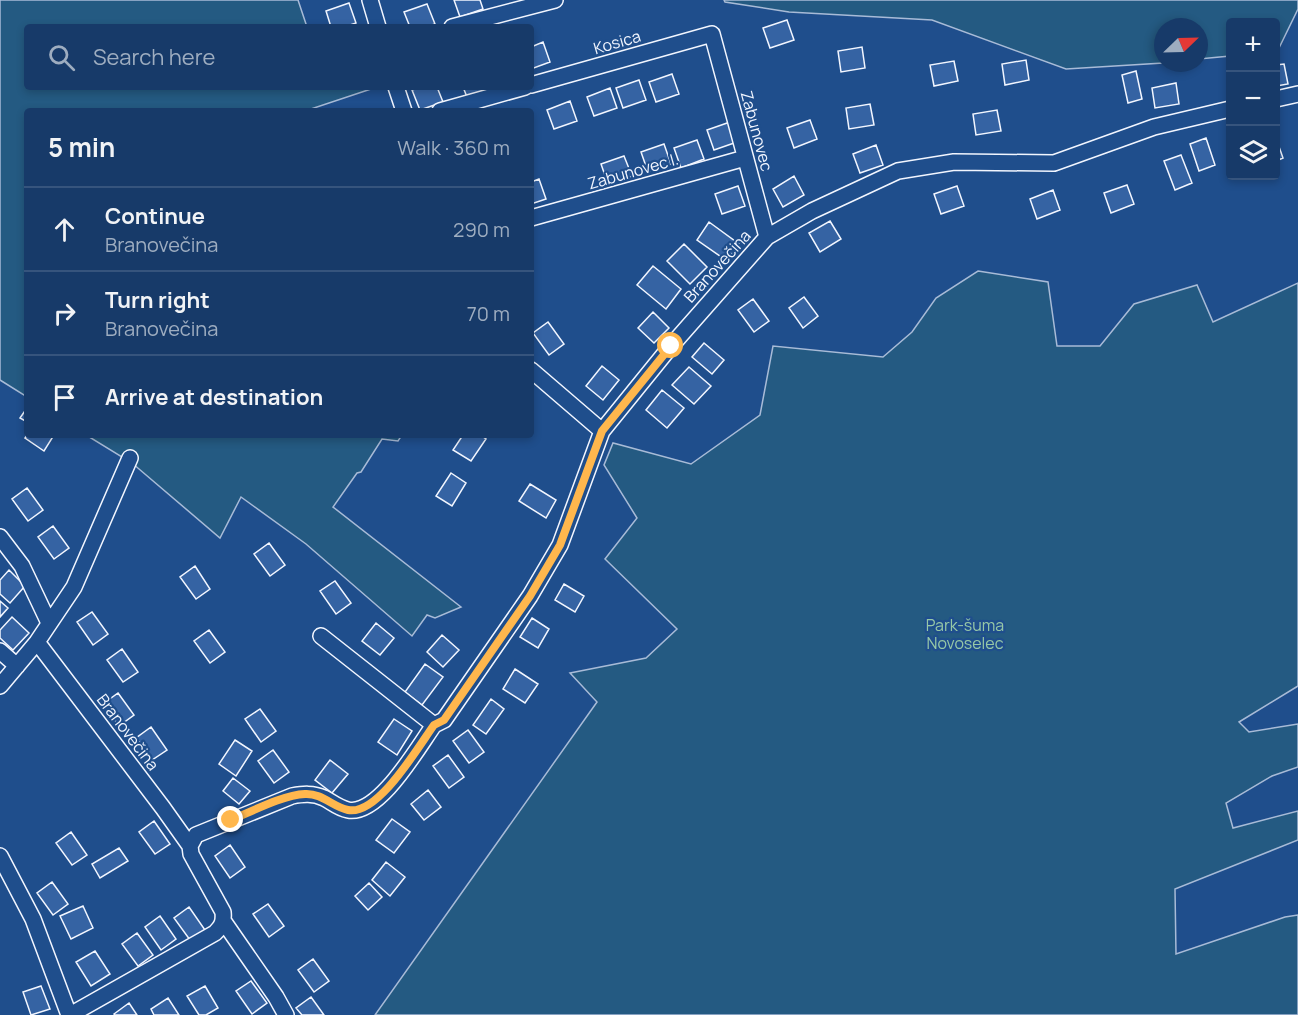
<!DOCTYPE html>
<html lang="en">
<head>
<meta charset="utf-8">
<style>
  body { margin:0; font-family:Manrope,sans-serif; background:#244571; color:#f1f3f6 }
  .controls { position:absolute; right:18px; top:18px; display:grid; overflow:hidden; border-radius:6px; box-shadow:0 3px 9px #0003 }
  .controls button { width:54px; height:54px; display:grid; place-items:center; padding:0; border:0; border-bottom:2px solid #36547d; background:#173a69; color:#f1f3f6; font:30px sans-serif }
  .compass { position:absolute; left:1154px; top:18px; width:54px; height:54px; border-radius:50%; background:#173a69; box-shadow:0 3px 9px #0003; rotate:67deg }
  .stop { position:absolute; width:18px; height:18px; margin:-14px; border:4px solid #ffb74d; border-radius:50%; background:#fff }
  .stop.end { background:#ffb74d; border-color:#fff; box-shadow:0 2px 6px #0008 }
  .list { margin:0; padding:0; list-style:none }
  h2 { display:flex; justify-content:space-between; align-items:center; height:78px; margin:0; padding:0 24px; font-size:26px }
  h2 small { font-size:20px; font-weight:400; color:#9eadc0 }
  .list li { display:grid; grid-template-columns:39px 1fr auto; gap:18px; align-items:center; box-sizing:border-box; height:84px; padding:0 24px; border-top:2px solid #36547d }
  .list b { display:block; font-size:22px; white-space:nowrap }
  .list p { margin:0; font-size:20px; white-space:nowrap; color:#9eadc0 }
  .list em { font-size:20px; font-style:normal; color:#9eadc0 }
  .icon { flex:none; width:33px; height:33px; fill:none; stroke:currentColor; stroke-width:2; stroke-linecap:round; stroke-linejoin:round }
  .map { position:relative; flex:none; width:1298px; height:1015px; overflow:hidden }
  .search { position:absolute; background:#173a69; box-shadow:0 3px 9px #0003; left:24px; top:24px; width:510px; height:66px; display:flex; align-items:center; gap:15px; box-sizing:border-box; padding:0 21px; border-radius:6px; color:#9eadc0; font-size:22px }
  .panel { position:absolute; background:#173a69; box-shadow:0 3px 9px #0003; left:24px; top:108px; width:510px; height:330px; border-radius:6px }
  .map>svg:first-child { display:block }
</style>
</head>
<body>
<div class="map">
<svg width="1298" height="1015" viewBox="0 0 1298 1015">
  <rect width="100%" height="100%" fill="#1f4e8c"/>
  <!-- green -->
  <path fill="#245a82" stroke="#a8bbd7" stroke-width="1.5" d="M0 0H298L307 27H27V87H377L305 111H27V397L0 380Z
    M724 0H1298V9L1278 50 1276 51V22H1230V56L1199 59V27H1163V63L1066 69 932 20 789 12 725 2Z
    M978 271 1048 282 1057 346H1100L1134 304 1197 285 1213 322 1298 283V686L1239 722 1249 732 1298 724V767L1272 776 1226 803 1233 828 1298 811V840L1175 889 1176 954 1285 917 1298 915V1015H375L597 702 570 673 646 658 677 629 605 559 637 518 604 465 613 443 691 464 760 415 773 346 883 357 912 332 936 298Z
    M86 435H402L398 441 382 439 361 472 357 473 333 507 461 607 435 618 427 615 412 636 306 544 241 497 220 538 132 463Z"/>
  <!-- building -->
  <path fill="#3563a3" stroke="#f2f6ff" stroke-width="1.5" d="M454 0H480L483 9 460 17Z
    M349 3 356 23 344 27H331L326 11Z
    M427 4 435 24 425 27H410L404 12Z
    M787 20 794 40 770 48 763 28Z
    M543 42 550 62 531 69V47Z
    M862 47 865 68 841 72 838 51Z
    M1026 60 1029 80 1005 85 1002 64Z
    M954 61 958 81 934 86 930 65Z
    M1284 64 1288 84 1276 86V65Z
    M1136 71 1142 99 1128 103 1122 75Z
    M672 74 679 94 656 102 649 82Z
    M639 80 646 100 623 108 616 88Z
    M1176 83 1179 104 1155 108 1152 88Z
    M422 87H437L443 102 420 110 412 90Z
    M463 87H490V88L467 97Z
    M610 88 617 108 594 116 587 97Z
    M570 101 577 121 554 129 547 110Z
    M870 104 874 125 849 129 846 108Z
    M997 110 1001 131 976 135 973 114Z
    M810 120 817 139 794 148 787 128Z
    M730 122 737 142 714 150 707 130Z
    M1206 138 1215 165 1199 171 1190 144Z
    M1276 138 1283 158 1276 161Z
    M697 140 704 159 681 168 674 148Z
    M664 144 671 164 648 172 641 152Z
    M876 145 883 165 860 173 853 154Z
    M1181 155 1192 183 1175 190 1164 161Z
    M624 156 632 176 608 184 601 164Z
    M794 176 804 195 783 207 773 189Z
    M539 179 546 199 531 204V182Z
    M1127 185 1134 204 1111 213 1104 193Z
    M738 186 745 206 722 214 715 194Z
    M957 186 964 206 941 214 934 194Z
    M1053 190 1060 210 1037 219 1030 199Z
    M830 221 841 239 820 252 809 233Z
    M709 222 739 244 727 261 697 240Z
    M684 244 707 267 690 284 667 261Z
    M653 266 681 289 666 309 637 285Z
    M804 297 818 316 803 328 789 308Z
    M753 299 769 321 754 332 738 310Z
    M653 312 669 328 654 343 638 328Z
    M548 322 564 344 549 355 533 333Z
    M704 343 724 360 712 374 692 357Z
    M602 366 619 380 603 400 586 386Z
    M689 367 711 386 694 404 672 385Z
    M662 390 684 408 667 428 646 410Z
    M27 408V422L20 418Z
    M27 435H54L44 451 25 438Z
    M463 435H480L486 439 471 461 453 450Z
    M451 473 466 483 452 506 436 496Z
    M530 484 556 500 546 518 519 501Z
    M27 488 43 510 28 521 12 499Z
    M53 526 69 548 54 559 38 537Z
    M269 543 285 565 270 576 254 554Z
    M195 566 210 589 196 599 180 577Z
    M9 570 25 586 10 603 0 594V580Z
    M335 581 351 603 336 614 320 591Z
    M564 584 584 596 575 612 555 600Z
    M0 601 8 608 0 617Z
    M92 612 108 634 93 645 77 622Z
    M12 617 29 633 13 650 0 638V630Z
    M532 618 549 629 538 648 520 637Z
    M376 623 394 638 380 655 362 641Z
    M209 630 225 652 210 663 194 641Z
    M442 635 459 650 443 667 427 652Z
    M122 649 138 672 123 682 107 660Z
    M425 664 443 677 422 705 405 692Z
    M515 669 538 684 525 703 503 689Z
    M118 693 134 715 119 726 103 704Z
    M491 699 504 709 486 734 473 725Z
    M260 709 276 731 261 742 245 719Z
    M394 719 412 731 397 755 378 742Z
    M151 727 167 750 152 760 136 738Z
    M468 730 484 752 469 763 453 741Z
    M235 740 252 751 236 776 219 764Z
    M273 750 289 772 274 783 258 761Z
    M448 755 464 777 449 788 433 766Z
    M330 760 348 774 332 793 315 780Z
    M233 778 250 791 239 804 223 791Z
    M428 790 441 807 424 820 411 804Z
    M392 819 410 832 394 853 376 840Z
    M154 821 170 844 155 854 139 832Z
    M71 832 87 855 72 865 56 843Z
    M230 845 245 867 230 878 215 856Z
    M119 848 128 861 100 878 92 864Z
    M386 862 405 877 390 896 372 880Z
    M52 882 68 904 53 915 37 893Z
    M369 883 382 897 368 910 355 896Z
    M268 904 284 926 269 937 253 914Z
    M83 906 93 928 71 939 60 916Z
    M189 907 205 930 190 940 174 918Z
    M160 916 176 939 161 950 145 927Z
    M137 933 153 955 138 966 122 944Z
    M95 951 110 974 91 986 76 962Z
    M313 959 329 981 314 992 298 970Z
    M251 981 267 1003 252 1014 236 991Z
    M41 986 50 1009 31 1015 23 992Z
    M205 986 218 1008 206 1015H199L187 996Z
    M311 997 324 1015H302L296 1008Z
    M168 998 179 1015H154L151 1009Z
    M129 1003 137 1015H115L114 1014Z"/>
  <g fill="none" stroke-linecap="round" stroke-linejoin="round">
    <!-- minor casing -->
    <g stroke="#f2f6ff" stroke-width="18">
      <path id="minor" d="M370 0 378 27
        M452 27 555 0
        M531 85 712 34 767 237
        M396 87 404 111
        M1276 99 1298 94
        M440 111 525 87
        M531 218 745 158
        M531 370 602 431
        M0 537 22 566 49 623
        M321 636 434 725
        M37 642 163 808 190 846
        M0 651 17 666
        M0 686 37 642 74 587 130 458
        M0 856 33 919 69 1015
        M224 922 276 997 286 1015
        M70 1015 215 933C222 926 224 922 223 912L191 854 190 846 196 835 292 796C303 794 313 793 324 798 332 802 338 808 348 810 379 816 418 747 434 725L444 720 530 596 560 545 602 431 671 346 767 237 812 211 898 171 954 162 1054 163 1154 127 1230 109"/>
    </g>
    <!-- minor -->
    <use href="#minor" stroke="#1f4e8c" stroke-width="15"/>
  </g>
  <g fill="none" stroke-linecap="round" stroke-linejoin="round">
    <!-- route -->
    <path stroke="#ffb74d" stroke-width="8" d="M231 820C253 811 283 795 305 794 322 793 333 807 348 810 378 816 418 747 434 725L444 720 530 596 560 545 602 431 671 346"/>
  </g>
  <g text-anchor="middle" stroke-width="4.5" stroke-linejoin="round" paint-order="stroke">
    <!-- street labels -->
    <g font-size="16" fill="#f2f6ff" stroke="#1f4e8c">
      <text transform="translate(617 42) rotate(-16)" y="6">Kosica</text>
      <text transform="translate(757 131) rotate(75)" y="6">Zabunovec</text>
      <text transform="translate(633 171) rotate(-16)" y="6">Zabunovec I.</text>
      <text transform="translate(717 266) rotate(-48)" y="6">Branovečina</text>
      <text transform="translate(128 732) rotate(53)" y="6">Branovečina</text>
    </g>
    <!-- park labels -->
    <g font-size="16" fill="#97c8a6" stroke="#1f4e8c">
      <text x="965" y="631">Park-šuma<tspan x="965" dy="18">Novoselec</tspan></text>
    </g>
  </g>
</svg>
<div class="controls">
<button>+</button>
<button>−</button>
<button><svg class="icon" aria-label="layers" viewBox="0 0 24 24"><path d="M12 4l9 5-9 5-9-5zM3 14l9 5 9-5"/></svg></button>
</div>
<svg class="compass" viewBox="-18 -18 36 36"><path d="M0-13l5 13h-10z" fill="#e53935"/><path d="M0 13l5-13h-10z" fill="#9eadc0"/></svg>
<div class="stop" style="left:671px;top:346px"></div>
<div class="stop end" style="left:231px;top:820px"></div>
<div class="search"><svg class="icon" aria-label="search" viewBox="0 0 24 24"><circle cx="10" cy="10" r="6"/><path d="M15 15l6 6"/></svg>Search here</div>
<section class="panel">
<h2>5 min<small>Walk · 360 m</small></h2>
<ul class="list">
<li><svg class="icon" aria-label="ahead" viewBox="0 0 24 24"><path d="M12 20V5M6 11l6-6 6 6"/></svg><div><b>Continue</b><p>Branovečina</p></div><em>290 m</em></li>
<li><svg class="icon" aria-label="right" viewBox="0 0 24 24"><path d="M7 20v-9h11M14 6l5 5-5 5"/></svg><div><b>Turn right</b><p>Branovečina</p></div><em>70 m</em></li>
<li><svg class="icon" aria-label="arrive" viewBox="0 0 24 24"><path d="M6 21V4h12l-3 4 3 4H6"/></svg><div><b>Arrive at destination</b></div></li>
</ul>
</section>
</div>
</body>
</html>
